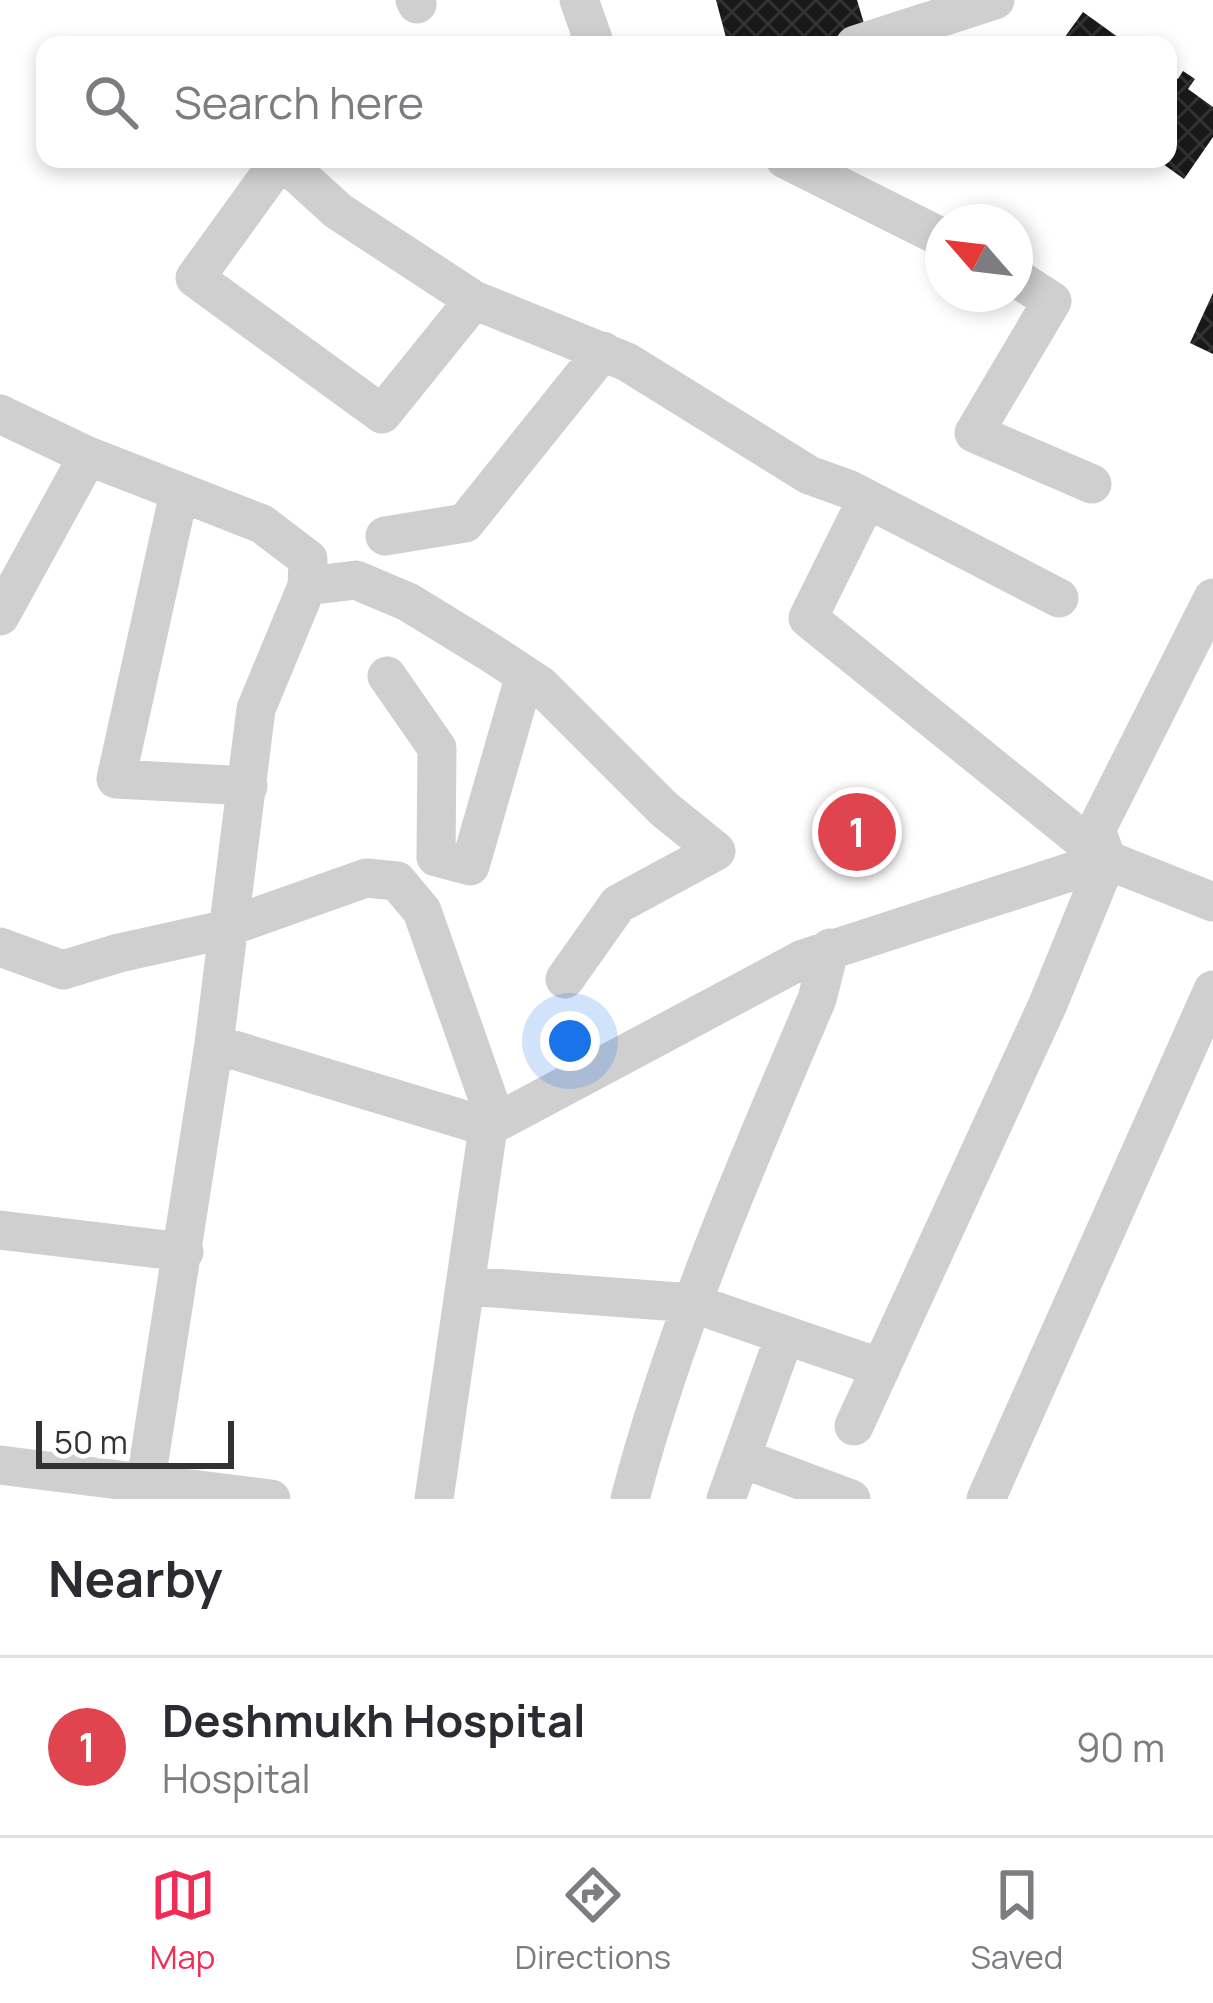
<!DOCTYPE html>
<html lang="en">
<head>
<meta charset="utf-8">
<style>
  body { margin:0; font-family:Manrope,sans-serif; background:#f7f7f7; color:#2b2b33 }
  .compass { position:absolute; left:925px; top:204px; width:108px; height:108px; border-radius:50%; background:#fff; box-shadow:0 6px 18px #0003; rotate:298deg }
  .scale { position:absolute; left:36px; bottom:30px; width:198px; box-sizing:border-box; padding-left:12px; border:6px solid #323232; border-top:0; font-size:33px; line-height:42px; white-space:nowrap; color:#323232; -webkit-text-stroke:9px #fff; paint-order:stroke }
  .you { position:absolute; left:570px; top:1041px; width:42px; height:42px; margin:-30px; border:9px solid #fff; border-radius:50%; background:#1a73e8; box-shadow:0 0 0 18px #1a73e833 }
  .badge { display:grid; place-items:center; width:78px; height:78px; border-radius:50%; background:#f12c56; color:#fff; font-size:39px; font-weight:700 }
  .pin { position:absolute; translate:-50% -50%; border:6px solid #fff; box-shadow:0 3px 12px #0006 }
  .list { margin:0; padding:0; list-style:none }
  h2 { display:flex; justify-content:space-between; align-items:center; height:156px; margin:0; padding:0 48px; font-size:51px }
  h2 small { font-size:39px; font-weight:400; color:#7c7c81 }
  .list li { display:grid; grid-template-columns:78px 1fr auto; gap:36px; align-items:center; box-sizing:border-box; height:180px; padding:0 48px; border-top:3px solid #e1e1e2 }
  .list b { display:block; font-size:45px; white-space:nowrap }
  .list p { margin:0; font-size:39px; white-space:nowrap; color:#7c7c81 }
  .list em { font-size:39px; font-style:normal; color:#7c7c81 }
  .icon { flex:none; width:66px; height:66px; fill:none; stroke:currentColor; stroke-width:2; stroke-linecap:round; stroke-linejoin:round }
  .map { position:relative; flex:none; width:1213px; height:1499px; overflow:hidden }
  .search { position:absolute; background:#fff; box-shadow:0 6px 18px #0003; left:36px; right:36px; top:36px; height:132px; display:flex; align-items:center; gap:30px; box-sizing:border-box; padding:0 42px; border-radius:24px; color:#7c7c81; font-size:45px }
  .sheet { height:336px; background:#fff }
  nav { display:flex; justify-content:space-around; align-items:center; box-sizing:border-box; height:168px; border-top:3px solid #e1e1e2; background:#fff; font-size:33px; color:#7c7c81 }
  nav a { display:grid; justify-items:center; gap:6px }
  nav .on { color:#f12c56 }
  .map>svg:first-child { display:block }
</style>
</head>
<body>
<div class="map">
<svg width="1213" height="1499" viewBox="0 0 1213 1499">
  <defs>
    <pattern id="building-cross-hatch" width="8" height="8" patternUnits="userSpaceOnUse" patternTransform="scale(3)"><rect width="8" height="8" fill="#191919"/><path d="M0 0l8 8M0 8l8-8" fill="none" stroke="#323232"/></pattern>
  </defs>
  <rect width="100%" height="100%" fill="#fff"/>
  <!-- building -->
  <path fill="url(#building-cross-hatch)" d="M716 0H857L868 37 844 45H728Z
    M1083 12 1129 45H1059Z
    M1183 71 1195 79 1188 89 1213 107V137L1184 179 1156 159H1168V72L1178 79Z
    M1213 293V354L1190 343Z
    M841 801 871 826 882 815 900 830 867 870 834 842 831 846 814 832Z"/>
  <g fill="none" stroke-linecap="round" stroke-linejoin="round">
    <!-- minor -->
    <path stroke="#cfcfcf" stroke-width="39" d="M415 0 417 4
      M579 0 594 42 587 45
      M855 45 995 0
      M281 159 338 211 474 300 627 362 809 475 848 489 1059 598
      M281 159 195 278 382 414 474 300
      M785 159 943 238
      M1015 277 1052 301 974 433 1092 484
      M0 414 88 456 262 524 308 559 307 586 256 709 214 1044 143 1499
      M179 493 116 779 248 786
      M385 536 465 523 603 351
      M307 586 356 580 408 602 488 651 540 685 664 809 716 851 618 904 565 979
      M0 616 88 456
      M387 676 437 748 436 857 470 866 525 675
      M1107 860 1213 902
      M0 947 63 970 119 953 214 932 366 878 397 881 422 911 491 1107 434 1499
      M214 1044 488 1127 803 959 1107 860 808 618 867 499
      M0 1230 184 1252
      M466 1286 692 1303 881 1368
      M854 1426 1048 1004 1107 860 1096 830 1213 598
      M741 1458 851 1499
      M0 1465 271 1499
      M630 1499C675 1327 747 1163 817 999L830 948
      M726 1499 785 1335
      M986 1499 1213 990"/>
  </g>
</svg>
<svg class="compass" viewBox="-18 -18 36 36"><path d="M0-13l5 13h-10z" fill="#e53935"/><path d="M0 13l5-13h-10z" fill="#7c7c81"/></svg>
<div class="scale">50 m</div>
<div class="you"></div>
<div class="pin badge" style="left:857px;top:832px;background:#e0444e">1</div>
<div class="search"><svg class="icon" aria-label="search" viewBox="0 0 24 24"><circle cx="10" cy="10" r="6"/><path d="M15 15l6 6"/></svg>Search here</div>
</div>
<section class="sheet">
<h2>Nearby<small></small></h2>
<ul class="list">
<li><span class="badge" style="background:#e0444e">1</span><div><b>Deshmukh Hospital</b><p>Hospital</p></div><em>90 m</em></li>
</ul>
</section>
<nav>
<a class="on"><svg class="icon" aria-label="map" viewBox="0 0 24 24"><path d="M3 6l6-2 6 2 6-2v14l-6 2-6-2-6 2zM9 4v14M15 6v14"/></svg>Map</a>
<a><svg class="icon" aria-label="directions" viewBox="0 0 24 24"><path d="M12 3l9 9-9 9-9-9zM9 14v-3h6M13 9l2 2-2 2"/></svg>Directions</a>
<a><svg class="icon" aria-label="saved" viewBox="0 0 24 24"><path d="M7 4h10v16l-5-4-5 4z"/></svg>Saved</a>
</nav>
</body>
</html>
